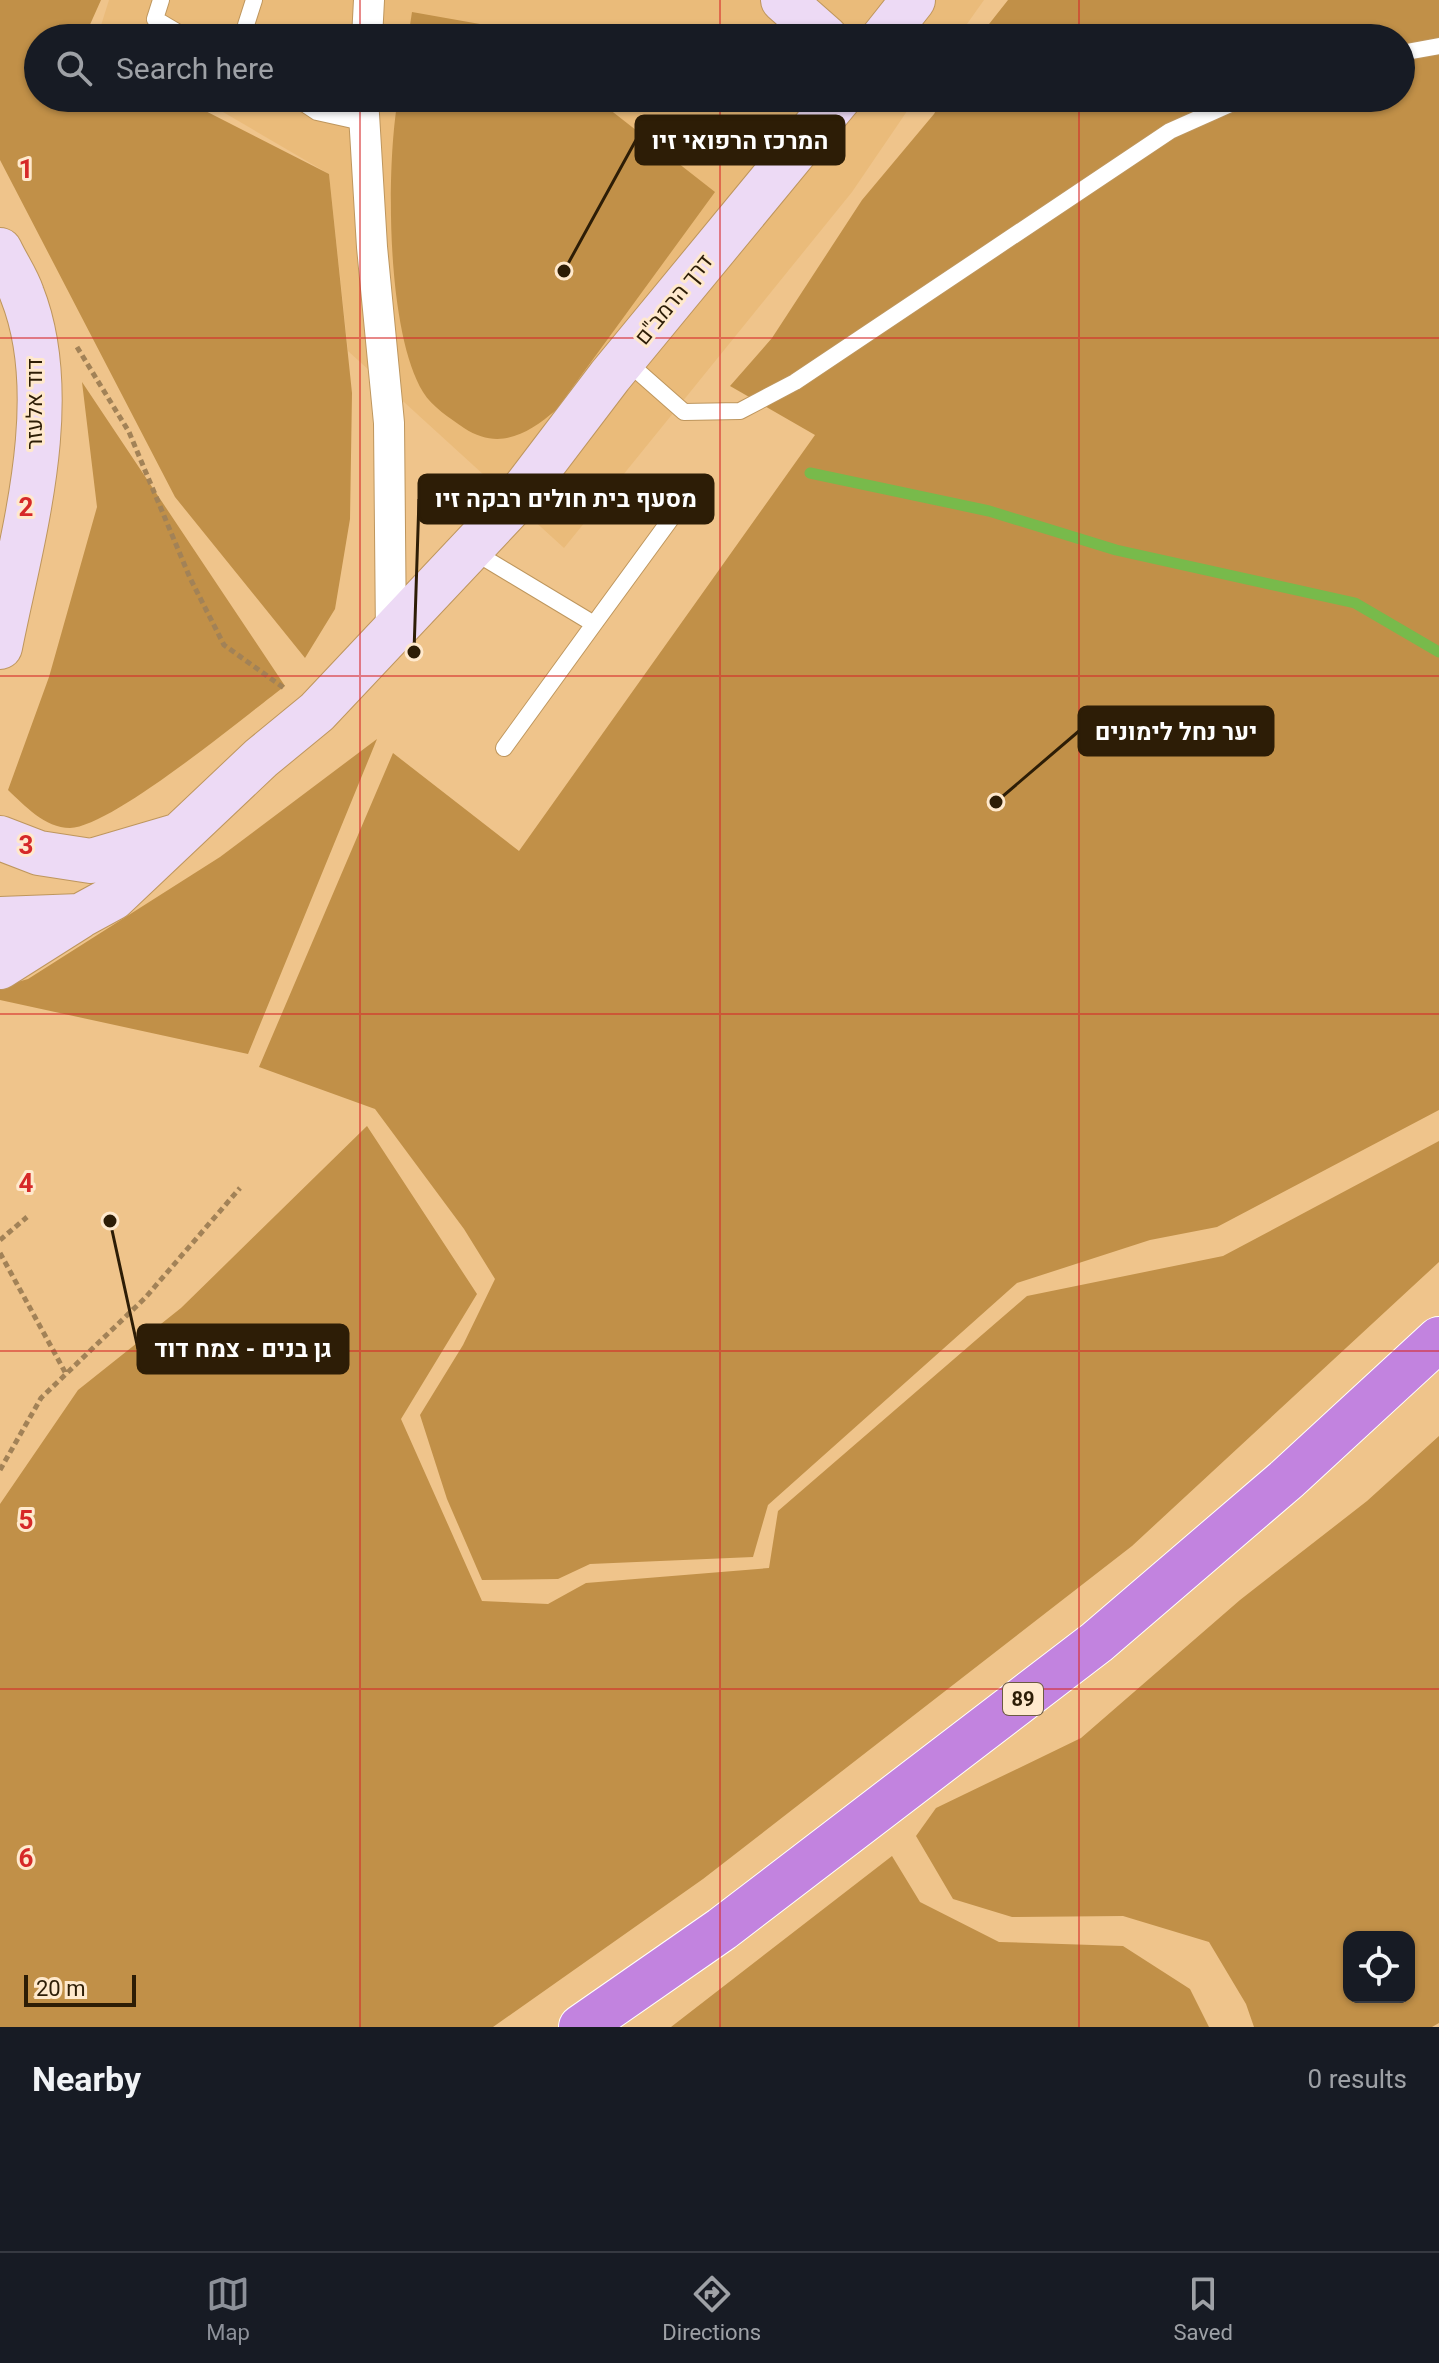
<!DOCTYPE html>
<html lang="en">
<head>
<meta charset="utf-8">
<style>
  body { margin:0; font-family:Roboto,Heebo,sans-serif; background:#20242c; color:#f1f3f6 }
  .controls { position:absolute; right:24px; bottom:24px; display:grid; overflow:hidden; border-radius:16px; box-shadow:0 2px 6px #0004 }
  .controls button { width:72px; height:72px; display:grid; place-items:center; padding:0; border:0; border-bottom:2px solid #363941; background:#171b24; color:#f1f3f6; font:40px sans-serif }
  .scale { position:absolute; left:24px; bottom:20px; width:112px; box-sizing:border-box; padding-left:8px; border:4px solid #2d1d06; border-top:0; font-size:22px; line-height:28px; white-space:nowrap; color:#2d1d06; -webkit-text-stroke:6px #ffe9cd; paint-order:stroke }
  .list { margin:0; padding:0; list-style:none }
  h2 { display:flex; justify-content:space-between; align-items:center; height:104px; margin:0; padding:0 32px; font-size:34px }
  h2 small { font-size:26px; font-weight:400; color:#9ea1a6 }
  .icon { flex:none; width:44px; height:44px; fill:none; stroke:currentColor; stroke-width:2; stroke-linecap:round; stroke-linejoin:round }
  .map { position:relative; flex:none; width:1439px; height:2027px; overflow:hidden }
  .search { position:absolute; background:#171b24; box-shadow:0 2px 6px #0004; left:24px; right:24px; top:24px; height:88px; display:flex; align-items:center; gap:20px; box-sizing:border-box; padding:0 28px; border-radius:44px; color:#9ea1a6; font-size:30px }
  .sheet { height:224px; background:#171b24 }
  nav { display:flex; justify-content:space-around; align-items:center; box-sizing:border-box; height:112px; border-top:2px solid #363941; background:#171b24; font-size:22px; color:#9ea1a6 }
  nav a { display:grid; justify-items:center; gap:4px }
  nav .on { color:#8c9099 }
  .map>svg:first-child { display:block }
</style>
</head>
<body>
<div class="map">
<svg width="1439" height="2027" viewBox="0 0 1439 2027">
  <rect width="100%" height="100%" fill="#efc48b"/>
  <!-- built -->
  <path fill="#eabb7a" d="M109 0H984L957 38H97Z
    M199 98H916L852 192 564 548 348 351 329 174Z"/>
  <!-- green -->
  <path fill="#c19048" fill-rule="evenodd" d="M0 0H101L84 38H38V98H180L329 174 352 393 350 519 335 609 305 658 175 497 0 160Z
    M1008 0H1439V1110L1217 1227 1150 1240 1017 1283 768 1505 753 1557 590 1564 558 1579 482 1580 447 1499 420 1415 463 1345 495 1279 464 1229 375 1109 259 1067 393 753 519 851 815 435 730 386 772 338 862 200 934 114 943 98H1401V38H978Z
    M412 12 508 29 519 38H408Z
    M398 98H595L715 192 556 410C528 434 499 451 464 428 450 418 432 407 423 392 386 331 386 168 398 98Z
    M82 382 285 686C245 716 112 827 70 828 45 828 24 805 8 790L49 677 97 507Z
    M377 739 248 1054 0 1000V987L28 979 220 857Z
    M367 1126 477 1294 401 1419 482 1601 548 1604 586 1583 769 1568 778 1511 1027 1296 1223 1256 1439 1141V1262L1132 1546 703 1879 493 2027H0V1504L78 1390 181 1308Z
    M1439 1436V2023L1432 2027H1254L1246 2004 1209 1942 1123 1916 1012 1917 953 1899 916 1836 936 1808 1081 1738 1240 1600 1367 1501ZM1349 1937H1409V1997H1349Z
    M892 1856 920 1902 999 1942 1123 1946 1190 1989 1209 2027H671Z"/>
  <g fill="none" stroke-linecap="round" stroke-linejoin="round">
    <!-- stream -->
    <path stroke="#78ba4b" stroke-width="11" d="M810 473 989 511 1116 550 1355 603 1439 652"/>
    <!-- lane casing -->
    <g stroke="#be965d" stroke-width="18">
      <path id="lane" d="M161 0 155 19 187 38
        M246 38V25L254 0
        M1401 53 1439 46
        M296 98 317 112 362 122
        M625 360 684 412 740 411 795 382 1170 131 1244 98
        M471 550 594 624 504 748
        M594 624 670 520"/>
    </g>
    <!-- street casing -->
    <g stroke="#be965d" stroke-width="32">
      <path id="street" d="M367 38 369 0
        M363 98 372 247 389 423 391 638"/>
    </g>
    <!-- secondary casing -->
    <g stroke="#be965d" stroke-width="46">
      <path id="secondary" d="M783 0 826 38
        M883 38 913 0
        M0 250C7 265 17 279 22 294 64 400 21 541 0 647
        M0 838 39 853 91 861 176 836
        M0 919 80 916 113 898 261 758 317 712 512 505 610 376 839 98
        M0 967 79 917"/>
    </g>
    <!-- highway casing -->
    <g stroke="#fff" stroke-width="46">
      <path id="highway" d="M581 2027 722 1929 1097 1642 1287 1479 1439 1339"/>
    </g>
    <!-- path -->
    <path stroke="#a28257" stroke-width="5" stroke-dasharray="6 4" stroke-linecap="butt" d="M77 347 129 432 190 578 224 645 284 688
      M0 1240 27 1217
      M0 1253 65 1372
      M0 1470 41 1398 145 1298 240 1188"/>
    <!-- lane -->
    <use href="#lane" stroke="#fff" stroke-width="16"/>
    <!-- street -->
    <use href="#street" stroke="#fff" stroke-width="30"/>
    <!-- secondary -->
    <use href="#secondary" stroke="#eddaf5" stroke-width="44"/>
    <!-- highway -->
    <use href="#highway" stroke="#c283df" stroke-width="44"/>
  </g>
  <!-- grid -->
  <path fill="none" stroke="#d62828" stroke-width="2" stroke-opacity="0.55" d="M360 0V38M720 0V38M1079 0V38M360 98V2027M720 98V2027M1079 98V2027M0 338H1439M0 676H1439M0 1014H1439M0 1351H1439M0 1689H1439"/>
  <g text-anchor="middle" stroke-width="6" stroke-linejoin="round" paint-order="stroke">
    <!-- shield labels -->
    <rect fill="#ffe9cd" stroke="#6c5a42" stroke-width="2" x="1003" y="1683" width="40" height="32" rx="6"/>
    <g font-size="20" font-weight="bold" fill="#2d1d06">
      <text x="1023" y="1706">89</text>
    </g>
    <!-- street labels -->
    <g font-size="22" fill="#2d1d06" stroke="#ffe9cd">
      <text transform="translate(673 299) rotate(-51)" y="8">דרך הרמב"ם</text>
      <text transform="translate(34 404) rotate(-90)" y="8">דוד אלעזר</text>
    </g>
  </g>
  <g font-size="26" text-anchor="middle" font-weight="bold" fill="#d62828" stroke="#ffe9cd" stroke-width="6" stroke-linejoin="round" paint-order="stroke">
    <text x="26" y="178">1</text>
    <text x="26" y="516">2</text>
    <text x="26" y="854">3</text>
    <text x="26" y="1192">4</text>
    <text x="26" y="1529">5</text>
    <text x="26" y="1867">6</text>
  </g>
  <!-- callouts -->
  <path fill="none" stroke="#2d1d06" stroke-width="3" d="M564 271L636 140M414 652L419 499M996 802L1079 731M110 1221L138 1349"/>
  <g fill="#2d1d06" stroke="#ffe9cd" stroke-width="3">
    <circle cx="564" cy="271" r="8"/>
    <circle cx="414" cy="652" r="8"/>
    <circle cx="996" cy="802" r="8"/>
    <circle cx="110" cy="1221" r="8"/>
  </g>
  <g fill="#2d1d06" stroke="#2d1d06" stroke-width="3">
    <rect x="636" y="116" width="208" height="48" rx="8"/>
    <rect x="419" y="475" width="294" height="48" rx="8"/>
    <rect x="1079" y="707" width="194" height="48" rx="8"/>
    <rect x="138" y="1325" width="210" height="48" rx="8"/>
  </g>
  <g font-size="24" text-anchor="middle" font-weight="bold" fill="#fff">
    <text x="740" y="149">המרכז הרפואי זיו</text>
    <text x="566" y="507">מסעף בית חולים רבקה זיו</text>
    <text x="1176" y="740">יער נחל לימונים</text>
    <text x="243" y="1357">גן בנים - צמח דוד</text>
  </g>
</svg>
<div class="controls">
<button><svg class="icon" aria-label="locate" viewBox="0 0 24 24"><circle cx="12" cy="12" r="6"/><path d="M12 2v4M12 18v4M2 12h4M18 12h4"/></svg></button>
</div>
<div class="scale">20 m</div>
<div class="search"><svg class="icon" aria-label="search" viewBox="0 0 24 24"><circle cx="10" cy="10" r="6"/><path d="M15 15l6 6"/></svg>Search here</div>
</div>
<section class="sheet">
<h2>Nearby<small>0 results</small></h2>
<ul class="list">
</ul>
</section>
<nav>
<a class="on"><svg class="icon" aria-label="map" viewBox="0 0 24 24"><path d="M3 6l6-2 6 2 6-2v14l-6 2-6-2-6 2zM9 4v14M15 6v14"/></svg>Map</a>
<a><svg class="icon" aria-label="directions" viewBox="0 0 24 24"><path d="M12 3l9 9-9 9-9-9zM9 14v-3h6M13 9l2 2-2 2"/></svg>Directions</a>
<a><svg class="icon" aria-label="saved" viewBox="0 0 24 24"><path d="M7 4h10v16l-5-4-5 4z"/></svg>Saved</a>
</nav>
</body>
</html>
